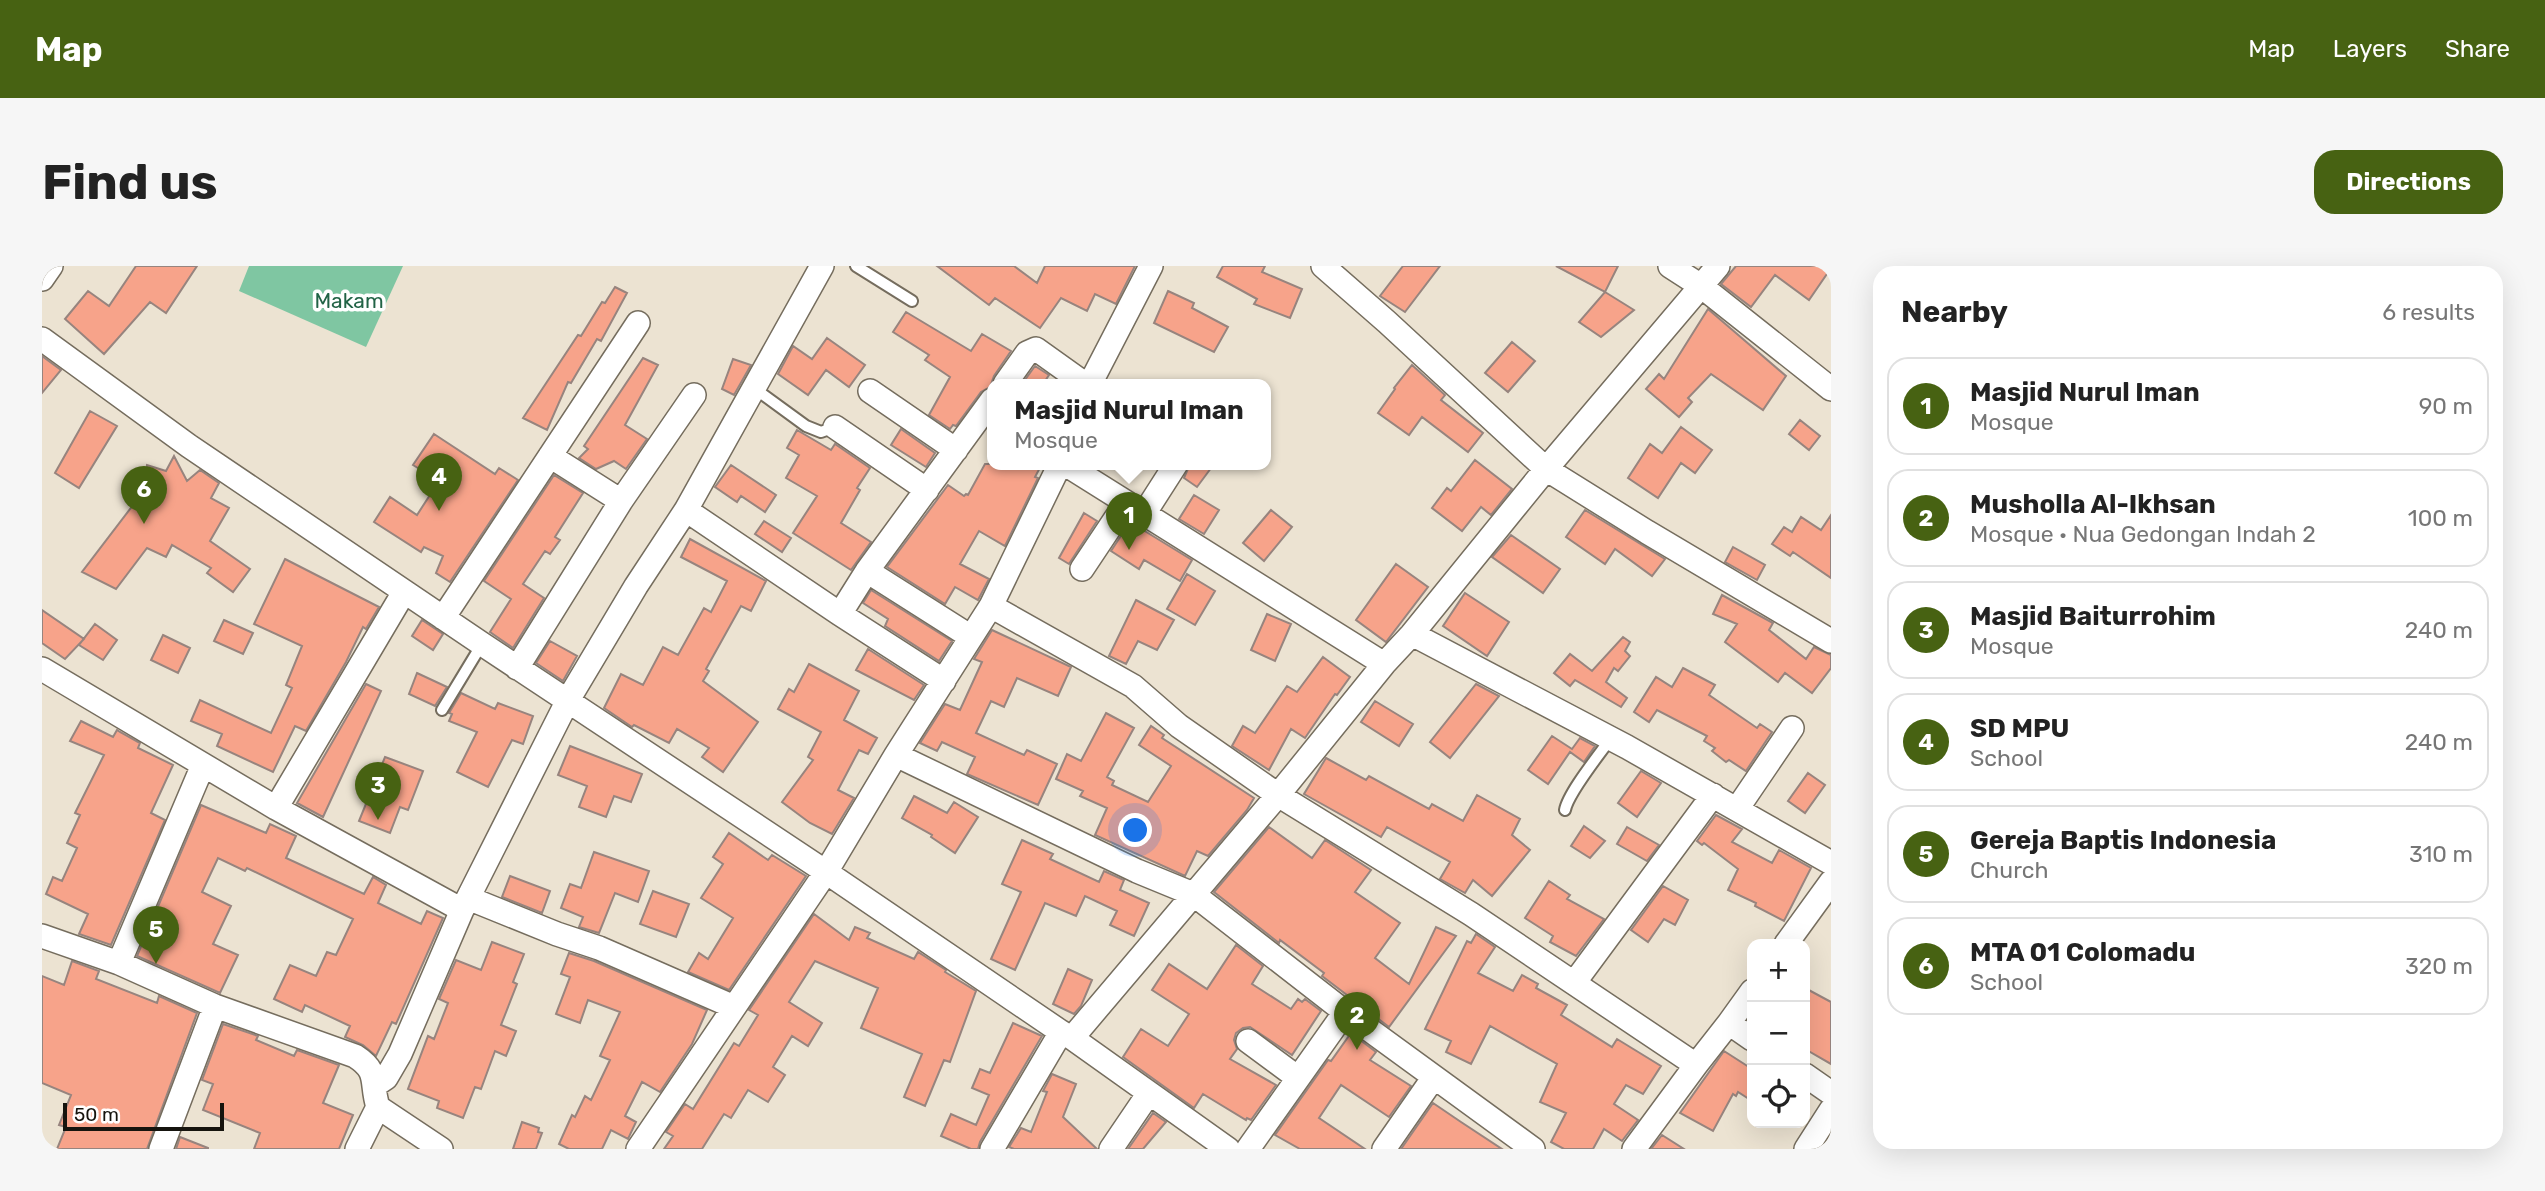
<!DOCTYPE html>
<html lang="en">
<head>
<meta charset="utf-8">
<style>
  body { margin:0; font-family:Rubik,sans-serif; background:#f6f6f6; color:#222 }
  .controls { position:absolute; right:21px; bottom:21px; display:grid; overflow:hidden; border-radius:14px; box-shadow:0 7px 28px #0002 }
  .controls button { width:63px; height:63px; display:grid; place-items:center; padding:0; border:0; border-bottom:2px solid #e0e0e0; background:#fff; color:#222; font:35px sans-serif }
  .scale { position:absolute; left:21px; bottom:18px; width:161px; box-sizing:border-box; padding-left:7px; border:4px solid #16140e; border-top:0; font-size:19px; line-height:24px; white-space:nowrap; color:#16140e; -webkit-text-stroke:5px #fff; paint-order:stroke }
  .you { position:absolute; left:1094px; top:565px; width:24px; height:24px; margin:-18px; border:5px solid #fff; border-radius:50%; background:#1a73e8; box-shadow:0 0 0 10px #1a73e833 }
  .badge { display:grid; place-items:center; width:46px; height:46px; border-radius:50%; background:#476212; color:#fff; font-size:23px; font-weight:700 }
  .pin { position:absolute; translate:-50% -58px; filter:drop-shadow(0 2px 4px #0008) }
  .pin::after { content:''; position:absolute; top:37px; width:24px; height:21px; background:inherit; clip-path:polygon(0 0,100% 0,50% 100%) }
  .popup { position:absolute; left:945px; top:113px; width:284px; height:91px; box-sizing:border-box; display:grid; place-content:center; border-radius:14px; background:#fff; filter:drop-shadow(0 2px 5px #0005); font-size:23px; white-space:nowrap; color:#767676 }
  .popup b { font-size:26px; color:#222 }
  .popup::after { content:''; position:absolute; left:50%; top:100%; margin-left:-14px; border:14px solid transparent; border-top-color:#fff }
  .list { margin:0; padding:0; list-style:none }
  h2 { display:flex; justify-content:space-between; align-items:center; height:91px; margin:0; padding:0 28px; font-size:30px }
  h2 small { font-size:23px; font-weight:400; color:#767676 }
  .list li { display:grid; grid-template-columns:46px 1fr auto; gap:21px; align-items:center; box-sizing:border-box; height:98px; margin:0 14px 14px; padding:0 14px; border:2px solid #e0e0e0; border-radius:21px }
  .list b { display:block; font-size:26px; white-space:nowrap }
  .list p { margin:0; font-size:23px; white-space:nowrap; color:#767676 }
  .list em { font-size:23px; font-style:normal; color:#767676 }
  .icon { flex:none; width:38px; height:38px; fill:none; stroke:currentColor; stroke-width:2; stroke-linecap:round; stroke-linejoin:round }
  .map { position:relative; flex:none; width:1789px; height:883px; overflow:hidden; border-radius:21px }
  header { display:flex; align-items:center; gap:42px; box-sizing:border-box; height:98px; padding:0 35px; background:#476212; color:#fff }
  header strong { font-size:33px }
  nav { display:flex; gap:38px; margin-inline-start:auto; font-size:24px }
  .intro { display:flex; align-items:center; justify-content:space-between; box-sizing:border-box; height:168px; padding:0 42px }
  h1 { margin:0; font-size:49px }
  .button { padding:18px 32px; border-radius:21px; background:#476212; color:#fff; font-size:24px; font-weight:700 }
  main { display:flex; gap:42px; padding:0 42px }
  aside { flex:1; background:#fff; border-radius:21px; box-shadow:0 7px 28px #0002 }
  .map>svg:first-child { display:block }
</style>
</head>
<body>
<header>
<strong>Map</strong>
<nav><a>Map</a><a>Layers</a><a>Share</a></nav>
</header>
<div class="intro"><h1>Find us</h1><a class="button">Directions</a></div>
<main>
<div class="map">
<svg width="1789" height="883" viewBox="0 0 1789 883">
  <rect width="100%" height="100%" fill="#ece3d2"/>
  <!-- green -->
  <path fill="#7fc6a2" d="M207 0H361L324 81 197 25Z"/>
  <!-- building -->
  <path fill="#f7a38a" stroke="#97847e" stroke-width="2" d="M94 0H155L124 47 108 36 62 88 23 53 46 25 67 40Z
    M895 0H972L995 17 1003 0H1093L1074 38 1053 28 1045 45 1019 32 998 62 953 32 947 39Z
    M1181 0H1223L1220 6 1260 23 1248 52 1212 38 1215 33 1175 11Z
    M1361 0H1398L1363 46 1338 30Z
    M1514 0H1576L1563 26Z
    M1694 0H1789V2L1767 34 1733 9 1709 41 1679 18Z
    M573 21 585 27 559 75 555 73 529 117 526 116 505 164 481 152 536 69 539 70 560 36 563 37Z
    M1126 25 1152 37 1150 42 1186 61 1172 86 1112 57Z
    M1563 26 1592 44 1559 71 1537 56Z
    M1666 43 1744 110 1721 144 1669 108 1646 132 1650 136 1637 151 1604 123 1617 108 1622 113Z
    M864 46 929 85 940 68 969 85 952 110 948 121 939 126 914 160 911 159 908 163 887 149 908 111 883 94 887 89 851 66Z
    M785 72 823 99 807 121 784 104 766 129 736 108 751 80 770 93Z
    M1470 76 1493 95 1466 126 1443 107Z
    M0 90 19 104 0 127Z
    M601 92 616 99 583 159 605 173 584 203 572 195 554 203 537 192 546 183 542 180Z
    M691 93 709 99 692 129 680 123Z
    M1370 99 1403 129 1399 134 1441 167 1426 186 1380 151 1367 169 1336 147 1353 123 1352 122Z
    M993 100 1007 109 1001 118H980Z
    M48 145 75 160 37 222 13 207Z
    M1758 154 1778 170 1767 184 1747 168Z
    M1639 161 1670 184 1653 207 1639 197 1616 232 1586 212 1608 178 1620 187Z
    M859 163 893 187 884 201 849 179Z
    M755 164 789 184 793 178 828 202 815 222 818 224 799 257 829 276 809 304 751 267 775 230 744 212 757 189 745 182Z
    M392 168 453 208 457 202 476 214 408 316 394 307 401 290 382 281 379 286 332 256 348 231 375 249 397 215 371 199Z
    M132 190 145 215 158 204 177 217 169 232 187 242 168 275 208 303 191 326 165 307 169 302 130 279 124 291 105 282 74 323 40 306 101 226 105 199 124 205Z
    M1433 194 1470 223 1449 249 1439 241 1420 265 1390 242 1405 222 1409 225Z
    M943 198H1000L993 211 996 212 963 280 937 265 918 298 947 313 936 334 913 321 903 338 845 301 906 219 922 230 924 228 926 229Z
    M1148 198H1172L1155 221 1142 212Z
    M689 199 734 229 723 246 699 230 695 236 673 221Z
    M512 209 541 227 513 271 518 274 508 288 503 285 481 318 502 332 471 382 448 366 469 333 442 315Z
    M1152 229 1177 244 1162 268 1137 253Z
    M1229 244 1250 261 1222 295 1201 277Z
    M1543 244 1623 293 1610 310 1573 283 1563 298 1524 271Z
    M1042 247 1055 255 1027 298 1017 292Z
    M1789 249V312L1751 286 1748 290 1730 278 1742 261 1750 266 1759 251 1779 264Z
    M722 255 749 272 740 286 713 268Z
    M1088 256 1150 294 1138 315 1102 294 1097 303 1069 285Z
    M1469 269 1518 303 1501 327 1450 291Z
    M648 273 724 315 709 345 699 340 664 403 667 405 661 415 716 456 681 506 660 491 667 482 635 463 627 477 592 459 590 461 562 442 579 408 601 419 621 381 636 389 662 342 669 346 685 315 639 291Z
    M1691 281 1723 299 1715 314 1683 296Z
    M243 293 337 341 324 363 321 361 304 396 264 465 253 460 231 506 175 480 180 468 149 455 158 434 229 467 250 422 244 419 260 380 212 358Z
    M1354 298 1386 321 1344 376 1314 354Z
    M1145 308 1173 325 1153 359 1125 343Z
    M829 324 910 375 897 395 843 360 846 353 821 337Z
    M1423 327 1467 356 1445 390 1401 360Z
    M1680 329 1731 357 1727 364 1764 393 1772 381 1789 389V402L1770 427 1743 407 1736 416 1683 376 1695 358 1671 348Z
    M1094 334 1132 354 1115 384 1096 375 1084 398 1067 390Z
    M0 344 42 373 23 393 0 377Z
    M1225 348 1249 358 1233 395 1209 384Z
    M182 354 211 367 201 388 172 375Z
    M380 354 401 368 391 384 370 370Z
    M53 358 75 374 61 394 37 379Z
    M950 364 1029 401 1016 430 975 412 962 441 949 435 934 467 982 489 985 484 1015 498 996 539 925 508 933 491 900 476 895 485 878 477 903 438 918 444 940 396 932 393Z
    M121 369 148 382 136 407 109 394Z
    M1581 371 1588 376 1583 385 1588 390 1576 405 1572 402 1564 416 1585 432 1579 441 1533 414 1528 420 1512 407 1528 388 1550 405Z
    M508 375 535 390 521 415 494 397Z
    M826 383 882 419 872 434 814 404Z
    M1281 391 1308 411 1295 429 1293 428 1263 472 1249 463 1227 504 1190 480 1201 460 1213 467 1245 420 1255 426Z
    M767 398 817 425 802 454 835 472 826 488 817 484 796 524 812 532 790 568 768 557 740 536 771 494 766 491 779 466 736 443 747 423 752 426Z
    M1641 402 1673 419 1667 429 1715 462 1718 458 1730 466 1704 505 1687 494 1684 496 1670 485 1673 482 1662 475 1665 470 1615 444 1607 456 1592 446 1614 411 1630 421Z
    M375 407 405 421 393 440 367 428Z
    M324 418 339 425 281 551 255 537Z
    M1434 418 1457 430 1408 492 1388 476Z
    M419 427 453 443 456 437 491 450 481 478 470 474 446 521 415 506 435 466 407 455 410 448 407 447Z
    M1333 435 1371 458 1357 480 1319 456Z
    M1064 447 1092 462 1065 511 1072 515 1070 519 1106 536 1129 500 1097 479 1109 460 1122 469 1120 472 1212 532 1205 544 1166 590 1155 585 1143 610 1053 569 1065 542 1038 530 1041 525 1014 513 1025 488 1039 495Z
    M39 455 71 471 75 464 78 466 98 477 96 482 131 499 109 547 123 554 69 679 37 668 46 648 4 628 11 611 20 615 35 582 25 577 38 549 33 547 62 489 28 475Z
    M1510 470 1530 483 1538 472 1553 480 1542 496 1528 486 1506 518 1486 504Z
    M528 480 600 508 589 536 572 530 564 551 537 541 545 520 516 509Z
    M343 491 381 505 366 544 358 541 348 567 317 555Z
    M1284 492 1324 514 1327 510 1387 543 1390 538 1421 555 1435 529 1478 553 1470 569 1488 584 1450 630 1431 614 1423 627 1398 613 1408 596 1345 561 1339 571 1262 528Z
    M1599 505 1619 517 1595 551 1576 537Z
    M1766 507 1783 519 1763 547 1746 535Z
    M872 530 905 547 912 536 936 551 913 587 889 571 890 569 860 552Z
    M159 539 224 567 228 558 254 570 244 592 322 628 331 611 344 619 336 637 379 658 385 645 401 652 354 758 350 756 334 790 321 779 303 771 308 760 263 739 260 746 232 733 248 699 274 710 285 686 294 689 311 653 205 602 203 605 176 592 160 626 189 640 171 678 196 689 178 727 95 690Z
    M1674 549 1700 563 1690 576 1730 597 1737 584 1769 602 1742 655 1713 640 1714 637 1686 624 1696 603 1662 577 1660 579 1655 575Z
    M1542 560 1563 575 1548 592 1529 580Z
    M1227 561 1270 592 1283 574 1329 604 1313 626 1358 657 1333 692 1367 718 1394 661 1414 670 1347 761 1280 710 1282 707 1238 674 1237 677 1172 626Z
    M1585 561 1617 579 1605 595 1575 578Z
    M687 567 726 594 730 589 764 610 687 724 646 706 657 687 666 693 691 652 659 632 681 598 671 591Z
    M980 574 1011 588 1008 593 1057 616 1062 605 1082 614 1078 624 1107 637 1092 670 1068 659 1075 645 1043 630 1034 650 1003 637 973 704 949 693 979 626 960 618Z
    M552 586 607 605 596 636 573 627 557 667 537 661 541 651 519 642 528 618 539 622Z
    M468 610 508 625 500 647 460 631Z
    M1507 615 1528 629 1525 633 1562 653 1534 690 1508 676 1511 670 1483 652Z
    M1621 620 1646 634 1633 659 1622 653 1606 676 1589 664Z
    M611 625 647 638 634 671 598 658Z
    M772 648 807 674 813 661 828 667 825 672 872 693 876 686 904 704 903 706 934 725 908 796 902 794 883 840 862 831 880 788 819 762 836 722 773 695 747 736 780 757 766 780 750 770 731 801 743 809 726 836 706 824 689 852 682 848 660 883H622L631 870 624 866 643 838 651 843 692 777 697 780 716 749 707 744Z
    M1434 668 1453 681 1436 707 1471 725 1480 709 1496 718 1494 722 1525 739 1519 749 1570 781 1575 773 1619 800 1601 828 1584 819 1572 838 1596 854 1580 875 1562 863 1551 883H1522L1509 876 1524 847 1498 836 1515 798 1448 760 1429 798 1404 786 1409 775 1383 763 1425 675 1429 677Z
    M450 676 482 688 471 716 475 718 459 759 474 765 464 790 453 785 439 823 433 821 421 852 395 842 397 835 366 823 386 770 392 773 406 737 397 733 414 694 439 704Z
    M1194 679 1221 700 1210 718 1249 743 1256 733 1260 736 1263 733 1279 745 1250 789 1208 761 1201 762 1194 767 1192 774 1195 783 1188 793 1234 819 1209 854 1205 852 1204 854 1161 828 1152 842 1081 791 1099 763 1126 780 1147 748 1110 724 1127 698 1165 723Z
    M527 687 552 695 665 744 650 778 618 826 600 816 583 850 594 856 586 873 569 864 560 883H527L517 878 530 849 533 851 543 830 549 834 568 794 558 790 578 746 546 734 538 757 514 748 528 711 519 708Z
    M30 695 57 705 54 713 115 737 117 730 155 747 105 883H15L24 861 17 859 29 829 0 817V710L22 719Z
    M1026 703 1050 714 1039 740 1032 748 1011 738Z
    M1763 722 1789 736V798L1763 783Z
    M971 757 1000 770 938 876 936 883H929L899 870 909 848 934 859 947 829 930 822 938 803 948 807Z
    M181 758 216 770 214 774 252 790 255 784 297 799 281 837 311 849 297 883H212L218 867 161 844 171 818 160 814Z
    M1309 767 1334 786 1328 794 1369 820 1347 851 1299 819 1277 852 1323 883H1258L1233 869 1286 794 1289 795Z
    M1682 785 1710 803V835L1696 826 1694 830 1691 828 1671 865 1638 847Z
    M1010 808 1034 818 1021 851 1055 883H972L967 881 979 862 989 866 1005 826 1001 825Z
    M1391 837 1419 856 1460 883H1359Z
    M1111 847 1124 856 1101 883H1086Z
    M480 856 497 862 496 866 500 867 494 883H471Z
    M1620 869 1642 883H1609Z
    M138 871 166 882V883H134Z"/>
  <g fill="none" stroke-linecap="round" stroke-linejoin="round">
    <!-- lane casing -->
    <g stroke="#756d5e" stroke-width="14">
      <path id="lane" d="M814 0 870 35
        M712 122 764 160 779 166 793 161
        M400 444 440 378
        M1523 544C1526 527 1557 489 1569 472"/>
    </g>
    <!-- street casing -->
    <g stroke="#756d5e" stroke-width="26">
      <path id="street" d="M1281 0 1345 56 1504 203 1605 266 1789 375
        M1628 0 1659 20 1789 123
        M0 13 9 0
        M0 73 147 180 440 378 784 606 1019 766 1030 772 1186 883
        M963 118 985 87 994 83 1043 118
        M1048 118 1109 0
        M828 125 914 184
        M793 161 885 224
        M508 190 579 235
        M1023 198 1342 398
        M644 244 798 348 902 415
        M1102 248 1134 198
        M1040 303 1084 237
        M825 305 929 371
        M949 340 1091 420 1137 460 1236 529 1429 648 1654 799 1592 883
        M798 348 825 305 950 134
        M401 352 596 57
        M1370 368 1585 481 1789 597
        M475 402 579 235 652 129
        M0 403 234 542 420 644 358 788 344 812 332 820
        M854 489 1095 605 1151 628 1303 746 1491 883
        M234 542 362 326
        M1695 543 1750 462
        M426 632 515 668 557 682 692 741
        M420 644 526 434 594 320 644 244 780 0
        M0 670 77 697 173 740 313 790C338 806 328 816 336 841L399 883
        M1744 678 1789 616
        M77 697 161 499
        M1532 717 1671 529
        M1710 725 1687 757 1710 773
        M1030 772 1236 529 1342 398 1370 368 1504 203 1676 0
        M1206 775 1256 812
        M1654 799 1687 757
        M1763 809 1789 827
        M119 883 173 740
        M315 883 336 841
        M596 883 784 606 854 489 949 340 1018 198
        M950 883 1019 766
        M1069 883 1107 827
        M1206 883 1303 746
        M1342 883 1392 811
        M1764 883 1789 844"/>
    </g>
    <!-- lane -->
    <use href="#lane" stroke="#fff" stroke-width="10"/>
    <!-- street -->
    <use href="#street" stroke="#fff" stroke-width="23"/>
  </g>
  <g text-anchor="middle" stroke-width="7" stroke-linejoin="round" paint-order="stroke">
    <!-- park labels -->
    <g font-size="21" fill="#226346" stroke="#fff">
      <text x="307" y="42">Makam</text>
    </g>
  </g>
</svg>
<div class="controls">
<button>+</button>
<button>−</button>
<button><svg class="icon" aria-label="locate" viewBox="0 0 24 24"><circle cx="12" cy="12" r="6"/><path d="M12 2v4M12 18v4M2 12h4M18 12h4"/></svg></button>
</div>
<div class="scale">50 m</div>
<div class="you"></div>
<div class="pin badge" style="left:1087px;top:284px">1</div>
<div class="popup"><b>Masjid Nurul Iman</b>Mosque</div>
<div class="pin badge" style="left:1315px;top:784px">2</div>
<div class="pin badge" style="left:336px;top:554px">3</div>
<div class="pin badge" style="left:397px;top:245px">4</div>
<div class="pin badge" style="left:114px;top:698px">5</div>
<div class="pin badge" style="left:102px;top:258px">6</div>
</div>
<aside>
<h2>Nearby<small>6 results</small></h2>
<ul class="list">
<li><span class="badge">1</span><div><b>Masjid Nurul Iman</b><p>Mosque</p></div><em>90 m</em></li>
<li><span class="badge">2</span><div><b>Musholla Al-Ikhsan</b><p>Mosque · Nua Gedongan Indah 2</p></div><em>100 m</em></li>
<li><span class="badge">3</span><div><b>Masjid Baiturrohim</b><p>Mosque</p></div><em>240 m</em></li>
<li><span class="badge">4</span><div><b>SD MPU</b><p>School</p></div><em>240 m</em></li>
<li><span class="badge">5</span><div><b>Gereja Baptis Indonesia</b><p>Church</p></div><em>310 m</em></li>
<li><span class="badge">6</span><div><b>MTA 01 Colomadu</b><p>School</p></div><em>320 m</em></li>
</ul>
</aside>
</main>
</body>
</html>
